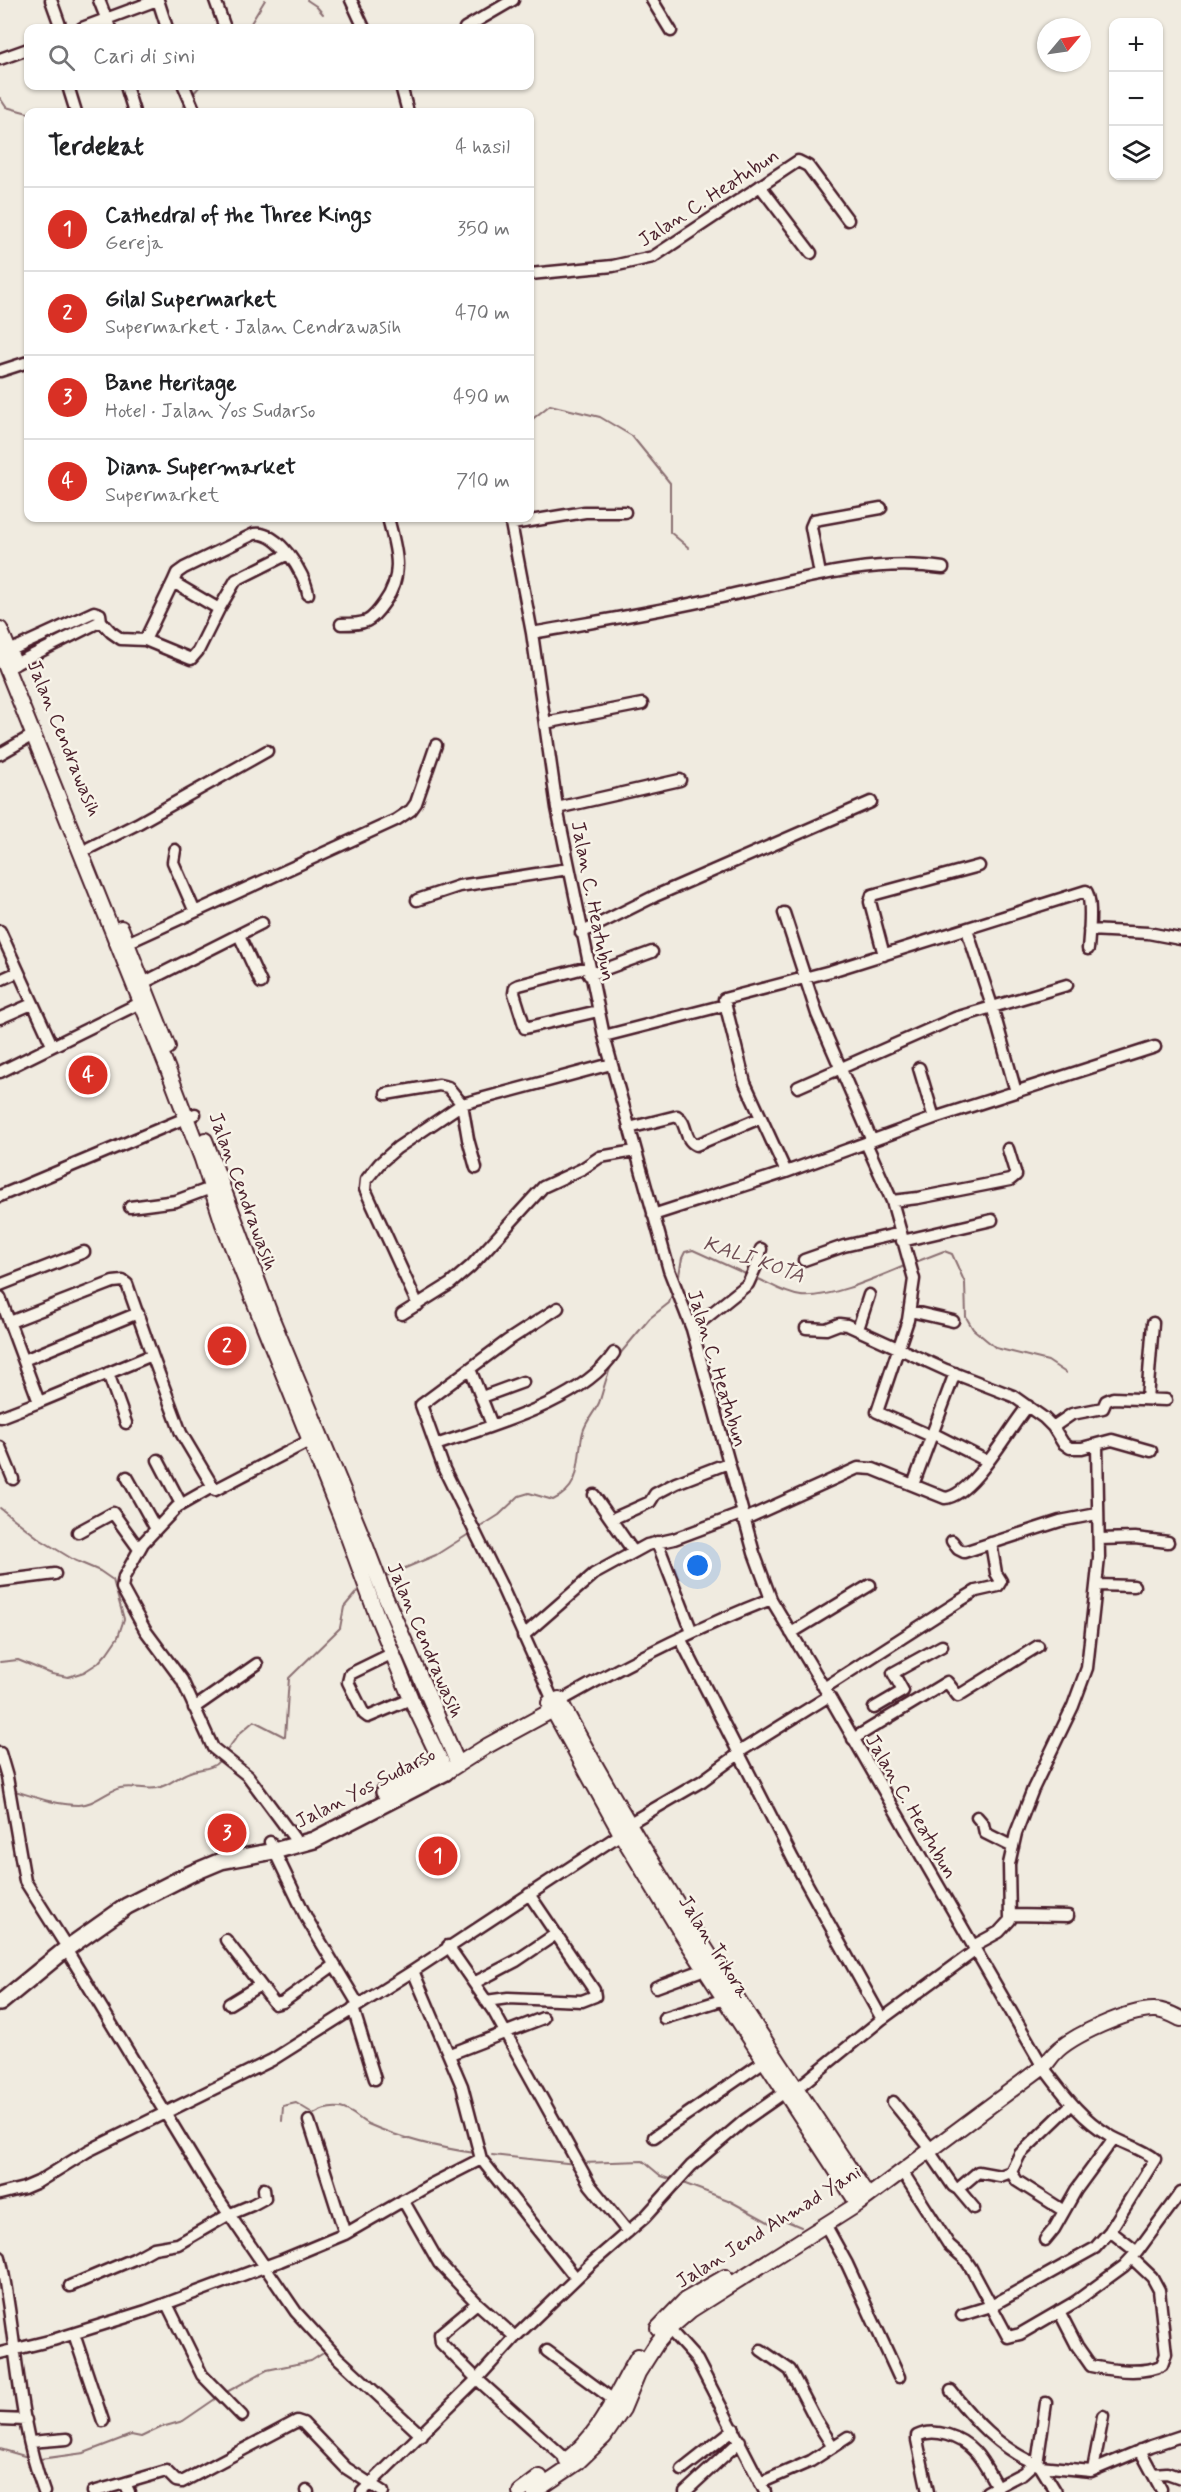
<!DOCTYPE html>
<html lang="id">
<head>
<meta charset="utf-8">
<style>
  body { margin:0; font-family:Mynerve,sans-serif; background:#f2f2f2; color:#202124 }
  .controls { position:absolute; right:18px; top:18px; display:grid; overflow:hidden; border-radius:12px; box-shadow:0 2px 4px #0004 }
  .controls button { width:54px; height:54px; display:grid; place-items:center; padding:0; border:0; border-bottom:2px solid #e0e0e0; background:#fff; color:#202124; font:30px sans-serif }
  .compass { position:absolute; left:1037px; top:18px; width:54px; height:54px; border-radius:50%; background:#fff; box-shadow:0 2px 4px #0004; rotate:61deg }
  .you { position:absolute; left:698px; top:1566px; width:21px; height:21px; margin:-15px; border:4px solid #fff; border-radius:50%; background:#1a73e8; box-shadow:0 0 0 9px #1a73e833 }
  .badge { display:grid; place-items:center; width:39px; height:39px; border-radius:50%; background:#d93025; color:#fff; font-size:20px; font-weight:700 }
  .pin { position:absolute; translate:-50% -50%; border:3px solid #fff; box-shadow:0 2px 6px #0006 }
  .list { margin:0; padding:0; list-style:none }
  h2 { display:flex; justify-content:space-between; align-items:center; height:78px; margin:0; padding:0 24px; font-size:26px }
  h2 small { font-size:20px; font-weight:400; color:#757577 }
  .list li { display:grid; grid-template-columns:39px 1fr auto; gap:18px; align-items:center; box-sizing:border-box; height:84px; padding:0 24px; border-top:2px solid #e0e0e0 }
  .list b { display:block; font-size:22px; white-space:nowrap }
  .list p { margin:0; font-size:20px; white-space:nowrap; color:#757577 }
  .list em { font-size:20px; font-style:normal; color:#757577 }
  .icon { flex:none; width:33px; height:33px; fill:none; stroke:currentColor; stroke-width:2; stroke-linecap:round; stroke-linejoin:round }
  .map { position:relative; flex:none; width:1181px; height:2492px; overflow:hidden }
  .search { position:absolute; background:#fff; box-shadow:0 2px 4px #0004; left:24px; top:24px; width:510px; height:66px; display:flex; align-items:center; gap:15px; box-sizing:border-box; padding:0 21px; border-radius:12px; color:#757577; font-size:22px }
  .panel { position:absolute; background:#fff; box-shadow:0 2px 4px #0004; left:24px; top:108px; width:510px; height:414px; border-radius:12px }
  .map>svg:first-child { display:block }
</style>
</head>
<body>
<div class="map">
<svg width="1181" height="2492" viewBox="0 0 1181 2492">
  <rect width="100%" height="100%" fill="#f0ebe0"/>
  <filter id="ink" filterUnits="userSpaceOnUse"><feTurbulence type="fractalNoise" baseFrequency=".0167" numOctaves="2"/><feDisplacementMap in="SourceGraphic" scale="12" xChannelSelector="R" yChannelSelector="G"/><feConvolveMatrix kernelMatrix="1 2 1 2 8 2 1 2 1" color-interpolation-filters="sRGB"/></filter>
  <g filter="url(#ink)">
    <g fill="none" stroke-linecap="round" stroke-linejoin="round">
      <!-- stream -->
      <path stroke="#8b6f72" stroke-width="2" d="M307 0 316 6 323 14
        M248 28 265 0
        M192 95 200 86
        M0 98 6 107 28 113
        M179 112 187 102
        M530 421 550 405 600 417 632 436 670 483V532L689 548
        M913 1263 944 1251 952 1254 965 1283 966 1317 973 1329 996 1348 1048 1361 1066 1373
        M754 1277C769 1283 784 1294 801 1296 830 1299 880 1276 907 1265
        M678 1281 682 1258 685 1252 693 1250 748 1275
        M619 1355 650 1318 669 1303 673 1291
        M0 1508 41 1540 74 1560 100 1571 113 1580 124 1619 118 1637 107 1653 98 1663 84 1672 68 1677 52 1674 18 1660 0 1662
        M477 1529 499 1515 519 1496 529 1493 553 1500C584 1486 576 1459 583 1432 586 1421 594 1413 599 1403 604 1389 607 1371 615 1359
        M384 1577 436 1555 472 1532
        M225 1753 239 1734 254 1721 285 1737 289 1678 340 1628 344 1607 360 1588
        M15 1791C35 1797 56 1805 78 1805 94 1805 105 1792 120 1788 132 1785 145 1790 157 1788 169 1786 178 1776 190 1772 200 1768 212 1770 219 1761
        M282 2121 283 2106 296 2103 314 2114C322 2109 330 2107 340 2108 352 2110 358 2119 368 2124 402 2139 438 2148 475 2153
        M492 2155 576 2164
        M581 2163 643 2161 661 2176 674 2180
        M680 2182 728 2200 770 2223 782 2219 801 2227
        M223 2394 267 2370 311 2361 322 2354
        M0 2449 28 2457
        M40 2459 84 2453 131 2435 141 2437 162 2427 183 2421 218 2397"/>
      <!-- minor casing -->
      <g stroke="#4a1f2b" stroke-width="15">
        <path id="minor" d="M51 0 61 28
          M99 0 110 28
          M158 0 167 28
          M215 0 225 28
          M351 0 364 28
          M652 0 671 31
          M82 28 157 0
          M465 28 513 0
          M0 59 28 49
          M68 86 76 112
          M126 86 134 112
          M184 86 195 112
          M401 86 408 112
          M760 186 811 253
          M530 274 613 266 653 257 798 161 808 166 848 220
          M0 371 28 362
          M510 518 532 633 557 808 604 1036 669 1270 692 1329 754 1553 771 1599 829 1696 1043 2067C1063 2093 1080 2118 1109 2135 1123 2144 1142 2148 1155 2159L1110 2231 1095 2248 991 2306 962 2315
          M512 524 585 512H625
          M820 574 811 527 814 520 881 508
          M173 582 177 573 184 568 254 534C278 530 305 573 308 594
          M219 609 236 580 288 554
          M341 624C366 624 370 623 384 603 405 574 396 549 388 518
          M532 633C593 622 656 612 717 598 791 582 867 557 943 568
          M9 651 94 612 100 614 101 621
          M15 664 101 621 111 632 121 639 145 640 191 659 198 651 219 609 173 582 145 640
          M545 723 642 704
          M0 754 33 735
          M557 808 680 780
          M89 848 137 824 267 751
          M175 850 173 862 195 912
          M417 900 459 886 568 869
          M784 913 817 1014 872 1141
          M967 930 992 1006 1016 1092
          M1089 930 1148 933 1180 939
          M0 931 52 1045
          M581 933 655 896 871 802
          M239 935 261 983
          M127 943 396 820 411 810 416 803 436 745
          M884 955 870 902 872 895 979 866
          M588 967 519 985 515 987 514 993 525 1028 598 1011
          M589 975 652 952
          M0 980 18 972
          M143 983 262 923
          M0 1018 32 1004
          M604 1036 725 1005
          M919 1068 934 1118
          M0 1072 140 1003
          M798 1087 955 1018 1067 985
          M386 1094 439 1085 448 1087 462 1104 468 1139 476 1168
          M629 1128 677 1116C688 1123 683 1139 696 1145L760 1118
          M866 1143 892 1201 914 1279 908 1320 877 1412 931 1436
          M786 1172 745 1083 724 999 831 971 1086 891C1093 900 1089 936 1088 949
          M0 1196 195 1114
          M892 1201 918 1198 1010 1180 1016 1175 1008 1149
          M130 1207 176 1201 211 1188
          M653 1215 786 1172 934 1118 1155 1047
          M902 1241 992 1220
          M804 1260 844 1246 901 1233
          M0 1285 84 1252
          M0 1297 39 1402 152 1355 181 1433 215 1490 309 1441
          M418 1305 365 1189 366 1180 380 1163 397 1148 462 1104 611 1064
          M910 1311 953 1321
          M402 1314 450 1284 471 1266 543 1187 582 1169 600 1157 635 1151
          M10 1322 113 1282 123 1281 127 1284 152 1355
          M806 1328 826 1329 839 1324 847 1325 946 1370 1013 1396 1044 1418 1053 1427 1063 1443 1070 1448H1082L1112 1440 1151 1451
          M692 1329 748 1284 758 1262 761 1249
          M858 1329 869 1295
          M24 1360 138 1313
          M470 1369 492 1425
          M108 1373 126 1423
          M482 1397 523 1382
          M1147 1399 1153 1323
          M0 1417 39 1402
          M1053 1427 1072 1414 1103 1408 1106 1401 1113 1398 1166 1400
          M932 1433 987 1461
          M436 1445C490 1426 582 1402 614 1353
          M0 1447 13 1479
          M158 1460 181 1504
          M127 1477 156 1529
          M913 1485 955 1373
          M212 1487 177 1507 143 1543 124 1577 122 1588 145 1630 182 1680 213 1748 248 1776 294 1838
          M594 1495 633 1551
          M612 1519 650 1502 655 1494 676 1483 728 1463
          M743 1520 858 1468 873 1469 945 1498C973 1496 1009 1428 1028 1406
          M78 1532 113 1513 139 1549
          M1099 1539 1135 1538 1168 1542
          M952 1541 958 1549 964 1552 1060 1521 1097 1514
          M657 1542 692 1632
          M0 1581 55 1574
          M1097 1585 1134 1586
          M791 1633 870 1585
          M523 1636 594 1574 647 1545 674 1539 741 1514
          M680 1638 793 1859 882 2019
          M393 1653 350 1674 348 1682 364 1714 368 1717 411 1699
          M824 1688 961 1600 976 1591 998 1586 1001 1581 996 1573 991 1543
          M549 1703 551 1696 501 1585 444 1469 421 1405 507 1341 558 1308
          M562 1705 564 1699C631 1661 699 1627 771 1599
          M194 1708 257 1664
          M874 1708 903 1691 893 1673 942 1646
          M853 1739 947 1682 958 1696 1038 1646
          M739 1752 829 1696
          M0 1753 7 1777 25 1881 63 1941
          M977 1817 983 1824 985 1833 1013 1847
          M628 1824 702 1781 740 1753
          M270 1842 307 1919 358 2004
          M1011 1915 1068 1916
          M226 1940 275 2004 283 2002 334 1965
          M448 1946 494 2012 590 2185 628 2232
          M973 1946 999 1932 1010 1920 1009 1864 1016 1833 1033 1789 1073 1706 1087 1668 1099 1558 1097 1445
          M66 1949 209 2185 296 2312 338 2358 421 2435
          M413 1971 462 2086 481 2159
          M474 1983 516 1961 556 1934
          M656 1987 705 1969
          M486 2001 508 1998 582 2001 595 1996 594 1990 529 1894
          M229 2004 260 1985
          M353 2008 375 2079
          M664 2018 725 1999
          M450 2054 543 2018
          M795 2090 882 2019 976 1950
          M893 2102 927 2144
          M309 2121 345 2234
          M654 2137 770 2057
          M929 2151 953 2186 958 2189 978 2172 1000 2176 1011 2172
          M902 2171 949 2245 965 2259 971 2268 1008 2337 1020 2334 1075 2302 1124 2266 1137 2252 1181 2192
          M958 2189 974 2208
          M0 2194 24 2188 38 2182 88 2151 272 2060 413 1971 621 1834
          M403 2200 439 2263 477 2303 515 2337
          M1064 2211 1017 2181 1011 2172 1020 2154 1071 2105
          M826 2226 847 2264 899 2377
          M1110 2231 1137 2252
          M1045 2240 1054 2229 1076 2190 1114 2138
          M0 2257C17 2334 16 2417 44 2492
          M70 2286 134 2259 154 2248 178 2244 228 2215 252 2205 265 2198 264 2189
          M477 2303 440 2334 441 2343 477 2379 566 2459
          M167 2304 202 2375 242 2416
          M1059 2311 1077 2346 1091 2366C1110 2370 1144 2375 1162 2365L1166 2354 1159 2290 1152 2277 1132 2258
          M669 2329 697 2360 765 2492
          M74 2334 103 2421
          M761 2350 790 2370 816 2420 833 2447
          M547 2351 615 2401
          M0 2353 53 2340 146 2311 280 2261 345 2234 428 2186 481 2159 576 2278
          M951 2391C974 2420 999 2448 1034 2463
          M0 2419 26 2420
          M30 2442 67 2439
          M1140 2450 1161 2489
          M1037 2464 1046 2403
          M1040 2466 1056 2492
          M682 2470 734 2429
          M1093 2470 1103 2416
          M1153 2474 1167 2473 1181 2478
          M125 2483 166 2471 176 2481 182 2482 297 2421 303 2423 346 2468 383 2492
          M760 2483 811 2461 848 2437
          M307 2491 308 2492
          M93 2492 125 2483 129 2492
          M362 2492 477 2379 515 2337 593 2262 645 2217 691 2166 745 2120 785 2092
          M685 2492 740 2441
          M928 2492 917 2440V2436C935 2427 961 2437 974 2451 984 2461 990 2475 997 2487
          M987 2492 1023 2473 1034 2463 1040 2466 1091 2471 1151 2446 1181 2436"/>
      </g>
      <!-- major casing -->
      <g stroke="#4a1f2b" stroke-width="18">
        <path id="major" d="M0 629 14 663
          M0 652 167 1067 202 1159 223 1224 341 1518 377 1616 411 1699 446 1772 487 1746 562 1705
          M121 928 168 1047
          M205 1140 272 1319 360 1531 385 1596 458 1764
          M559 1699C651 1872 759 2033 868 2196
          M549 1703 621 1834 680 1931 858 2204
          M658 2328 685 2300 725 2277
          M566 2460C603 2432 615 2394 638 2356
          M520 2492 540 2477
          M534 2492 577 2463 604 2437 623 2409 638 2373 657 2343 669 2329 691 2310 858 2204 1045 2065C1048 2062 1051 2057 1054 2054 1070 2036 1130 2009 1155 2010 1164 2010 1173 2015 1181 2019"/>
      </g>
      <!-- highway casing -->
      <g stroke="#4a1f2b" stroke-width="20">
        <path id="highway" d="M384 1792 441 1762
          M0 2003 66 1949 127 1906 190 1874 221 1861 274 1851 314 1840 446 1772"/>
      </g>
      <!-- minor -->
      <use href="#minor" stroke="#f7f3e8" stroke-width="10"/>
      <!-- major -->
      <use href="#major" stroke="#f7f3e8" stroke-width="14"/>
      <!-- highway -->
      <use href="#highway" stroke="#f7f3e8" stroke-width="15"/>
    </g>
  </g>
  <g text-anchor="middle" stroke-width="5" stroke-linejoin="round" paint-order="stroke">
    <!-- street labels -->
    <g font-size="20" fill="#4a1f2b" stroke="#f7f3e8">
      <text transform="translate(708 197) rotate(-33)" y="7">Jalan C. Heatubun</text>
      <text transform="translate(65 738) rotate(68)" y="7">Jalan Cendrawasih</text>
      <text transform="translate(594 901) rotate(79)" y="7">Jalan C. Heatubun</text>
      <text transform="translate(244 1191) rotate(70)" y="7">Jalan Cendrawasih</text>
      <text transform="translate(718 1368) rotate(73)" y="7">Jalan C. Heatubun</text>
      <text transform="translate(426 1640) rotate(67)" y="7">Jalan Cendrawasih</text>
      <text transform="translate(365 1787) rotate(-27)" y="7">Jalan Yos Sudarso</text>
      <text transform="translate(912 1806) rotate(60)" y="7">Jalan C. Heatubun</text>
      <text transform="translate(715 1946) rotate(58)" y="7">Jalan Trikora</text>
      <text transform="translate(768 2226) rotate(-32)" y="7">Jalan Jend Ahmad Yani</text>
    </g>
    <!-- water labels -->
    <g font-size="21" font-style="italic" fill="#704e55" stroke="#f7f3e8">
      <text transform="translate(754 1259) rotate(19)" y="7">KALI KOTA</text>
    </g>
  </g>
</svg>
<div class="controls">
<button>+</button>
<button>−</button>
<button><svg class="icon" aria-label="layers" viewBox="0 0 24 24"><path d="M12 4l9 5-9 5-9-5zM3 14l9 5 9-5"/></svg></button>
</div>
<svg class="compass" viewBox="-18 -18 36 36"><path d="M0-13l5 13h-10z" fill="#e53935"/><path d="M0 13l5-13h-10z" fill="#757577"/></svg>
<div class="you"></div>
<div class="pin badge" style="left:438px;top:1856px">1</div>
<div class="pin badge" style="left:227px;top:1346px">2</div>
<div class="pin badge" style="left:227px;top:1833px">3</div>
<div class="pin badge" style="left:88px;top:1075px">4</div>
<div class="search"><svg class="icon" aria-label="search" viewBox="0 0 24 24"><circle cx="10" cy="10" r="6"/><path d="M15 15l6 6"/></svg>Cari di sini</div>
<section class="panel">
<h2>Terdekat<small>4 hasil</small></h2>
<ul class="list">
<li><span class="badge">1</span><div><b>Cathedral of the Three Kings</b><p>Gereja</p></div><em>350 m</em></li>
<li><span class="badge">2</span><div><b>Gilal Supermarket</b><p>Supermarket · Jalan Cendrawasih</p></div><em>470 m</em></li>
<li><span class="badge">3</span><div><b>Bane Heritage</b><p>Hotel · Jalan Yos Sudarso</p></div><em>490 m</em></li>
<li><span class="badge">4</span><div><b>Diana Supermarket</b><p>Supermarket</p></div><em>710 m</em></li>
</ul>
</section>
</div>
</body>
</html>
